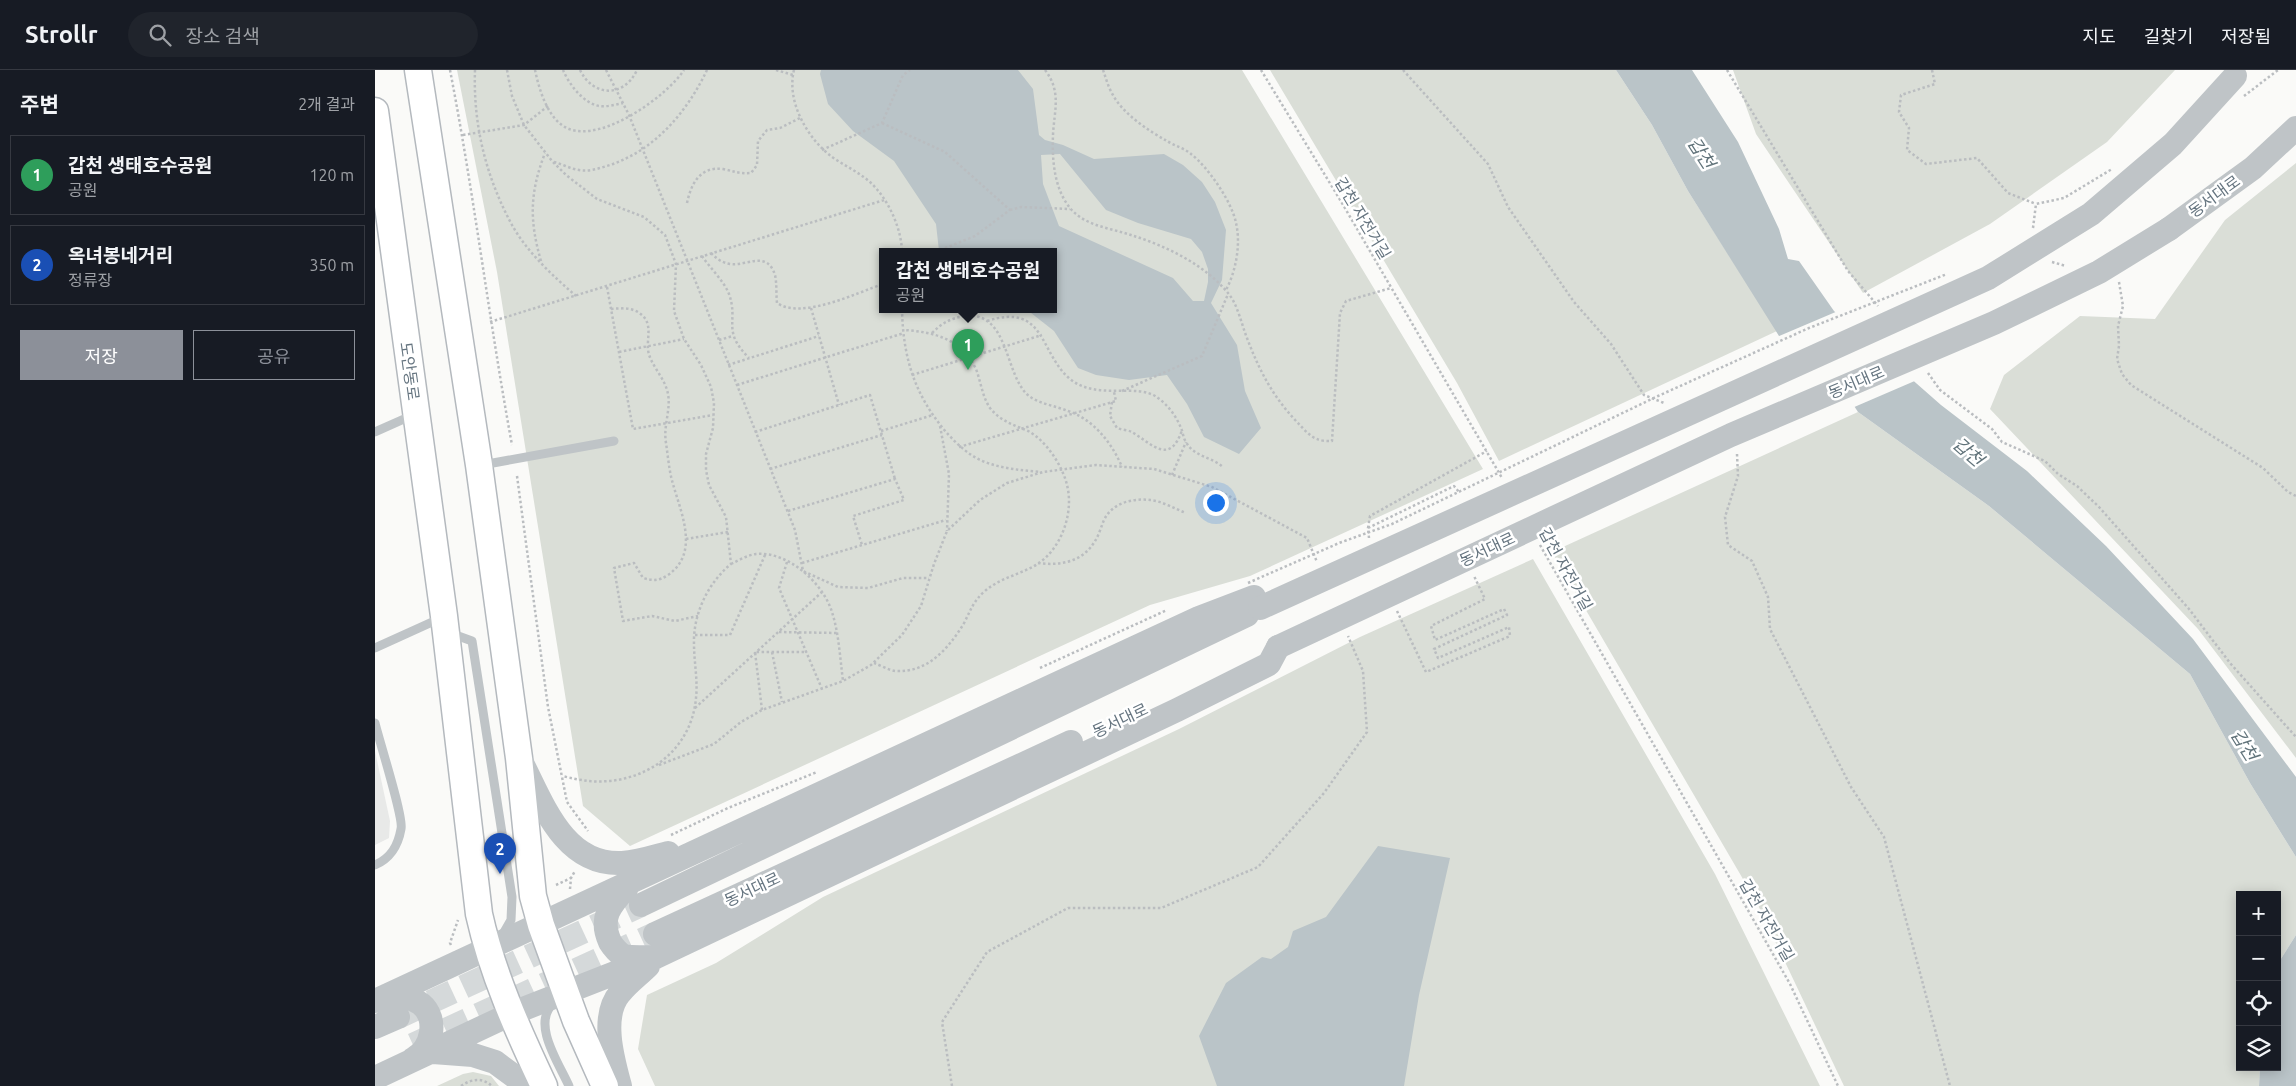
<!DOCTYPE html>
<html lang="ko">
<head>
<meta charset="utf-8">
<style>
  body { margin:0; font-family:Ubuntu,"Noto Sans KR",sans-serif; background:#20242c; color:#f1f3f6 }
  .controls { position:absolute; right:15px; bottom:15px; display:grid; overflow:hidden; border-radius:0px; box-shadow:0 2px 12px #0003 }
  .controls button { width:45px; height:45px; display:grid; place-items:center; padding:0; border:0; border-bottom:1px solid #363941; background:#171b24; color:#f1f3f6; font:25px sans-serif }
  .you { position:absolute; left:840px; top:432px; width:18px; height:18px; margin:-12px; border:4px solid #fff; border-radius:50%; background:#1a73e8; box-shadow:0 0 0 8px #1a73e833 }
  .badge { display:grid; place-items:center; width:32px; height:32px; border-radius:50%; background:#8c9099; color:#fff; font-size:16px; font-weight:700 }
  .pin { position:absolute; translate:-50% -41px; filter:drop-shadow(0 1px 2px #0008) }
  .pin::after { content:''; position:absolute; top:26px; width:18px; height:15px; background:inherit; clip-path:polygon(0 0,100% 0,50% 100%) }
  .popup { position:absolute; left:504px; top:178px; width:178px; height:65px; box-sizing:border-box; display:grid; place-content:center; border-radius:0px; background:#171b24; filter:drop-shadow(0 1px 4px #0005); font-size:16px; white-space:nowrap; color:#9ea1a6 }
  .popup b { font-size:19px; color:#f1f3f6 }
  .popup::after { content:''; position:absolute; left:50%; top:100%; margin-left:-10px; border:10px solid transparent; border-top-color:#171b24 }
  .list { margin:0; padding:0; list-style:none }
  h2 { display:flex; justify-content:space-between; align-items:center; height:65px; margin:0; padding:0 20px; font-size:21px }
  h2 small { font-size:16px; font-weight:400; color:#9ea1a6 }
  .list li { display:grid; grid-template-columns:32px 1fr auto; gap:15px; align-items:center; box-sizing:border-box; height:80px; margin:0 10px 10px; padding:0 10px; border:1px solid #363941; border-radius:0px }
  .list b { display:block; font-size:19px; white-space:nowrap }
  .list p { margin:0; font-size:16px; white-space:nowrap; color:#9ea1a6 }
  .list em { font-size:16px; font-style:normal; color:#9ea1a6 }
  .actions { display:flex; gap:10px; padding:15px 20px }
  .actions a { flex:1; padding:11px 0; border:1px solid #8c9099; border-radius:0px; text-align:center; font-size:18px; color:#8c9099 }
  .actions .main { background:#8c9099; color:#fff }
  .icon { flex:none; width:28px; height:28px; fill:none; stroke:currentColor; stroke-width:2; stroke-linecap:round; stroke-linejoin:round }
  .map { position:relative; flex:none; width:1921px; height:1016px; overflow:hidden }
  header { display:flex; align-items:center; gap:30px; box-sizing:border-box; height:70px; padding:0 25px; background:#171b24; border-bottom:1px solid #363941 }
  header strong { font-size:24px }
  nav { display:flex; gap:28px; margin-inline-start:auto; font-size:18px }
  .search { width:350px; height:45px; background:#20242c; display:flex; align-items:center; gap:12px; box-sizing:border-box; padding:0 18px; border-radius:28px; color:#9ea1a6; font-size:19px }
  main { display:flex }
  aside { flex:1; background:#171b24 }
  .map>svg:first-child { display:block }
</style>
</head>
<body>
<header>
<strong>Strollr</strong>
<div class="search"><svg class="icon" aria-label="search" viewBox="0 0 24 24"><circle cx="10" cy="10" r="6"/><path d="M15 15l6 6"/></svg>장소 검색</div>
<nav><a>지도</a><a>길찾기</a><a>저장됨</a></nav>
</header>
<main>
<aside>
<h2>주변<small>2개 결과</small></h2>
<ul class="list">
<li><span class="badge" style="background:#2e9e5b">1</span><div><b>갑천 생태호수공원</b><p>공원</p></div><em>120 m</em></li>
<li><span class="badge" style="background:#1a4fb4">2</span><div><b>옥녀봉네거리</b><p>정류장</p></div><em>350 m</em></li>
</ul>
<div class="actions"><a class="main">저장</a><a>공유</a></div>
</aside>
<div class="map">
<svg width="1921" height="1016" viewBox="0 0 1921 1016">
  <rect width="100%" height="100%" fill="#fafaf8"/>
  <!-- built -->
  <path fill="#e8e9e8" d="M0 681 15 751 14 768 0 775Z"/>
  <!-- green -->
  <path fill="#daded7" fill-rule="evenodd" d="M82 0H867L1108 399 875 506 775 535 255 776 208 736 122 202ZM508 181H678V239H508Z
    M895 0H1241L1277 55 1313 121 1402 261 1124 391 1082 313Z
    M1358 0H1800L1732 72 1615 154 1488 223 1381 64Z
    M1921 93V688L1823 559 1615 339 1629 305 1705 246 1780 249 1850 150Z
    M1483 342 1614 436 1815 604 1875 713 1921 787V865L1902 895V825H1865V997H1885L1884 1016H1469L1382 833 1177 482Z
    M1158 489 1340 804 1445 1016H280L263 979 272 925 341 893 448 827 804 659 985 567Z
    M98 1002 116 1006 124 1016H62L88 1004Z"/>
  <!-- water -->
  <path fill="#bac4c8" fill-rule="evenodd" d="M446 0H643L658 19 664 65 670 70 688 75 719 89 789 84 808 95 827 112 840 132 851 160 847 210 836 233 862 275 870 321 886 358 864 384 829 367 812 334 792 305 754 310 721 305 703 298 679 261 651 239H678V181H564L561 154 519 91 478 61 453 34 445 4ZM685 84 731 140 763 153 816 169 827 182 833 199V212L829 231H818L798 208 684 156 668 114 666 85Z
    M1241 0H1317L1363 72 1404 159 1413 189 1424 191 1459 241 1566 335 1652 401 1731 476 1818 569 1921 707V787L1875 713 1815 604 1614 436 1483 342 1444 282 1404 266 1313 121 1277 55Z
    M1003 776 1075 788 1044 925 1029 1016H842L824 966 851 913 887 887 896 889 913 877 918 861 951 847Z
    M1921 865V1016H1884L1885 997H1902V895Z"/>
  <!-- pier -->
  <path fill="#fafaf8" d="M1463 241 1542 310 1477 338 1442 284 1402 267Z"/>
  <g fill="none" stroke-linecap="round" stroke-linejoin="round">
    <!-- tertiary-tunnel -->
    <path stroke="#d5d9da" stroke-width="24" stroke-dasharray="24 12" stroke-linecap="butt" d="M23 947 266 835
      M38 975 280 864"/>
    <!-- secondary casing -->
    <g stroke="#b4b9be" stroke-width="29">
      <path id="secondary" d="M43 0 104 395 144 688 158 826 166 855 201 951 230 1016
        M0 41 69 546 104 844C117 903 143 961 169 1016"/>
    </g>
    <!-- path -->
    <path stroke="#babdc0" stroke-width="2.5" stroke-dasharray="2.5 2.5" stroke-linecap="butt" d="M75 0C99 124 114 250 137 375
      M100 0C98 55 111 107 137 155 152 182 178 206 201 226
      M132 0 137 26 149 55 177 91 191 105 222 129 269 147 290 165 301 194 299 241 309 269 326 295 336 317 339 333 338 358 331 384V400L334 415 351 447 356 494C333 513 318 544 319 574 319 592 323 610 321 628 316 683 267 716 213 711 205 710 196 708 187 706
      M160 0C164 19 173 51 194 59 228 72 291 27 309 0
      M188 0C194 14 208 33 224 36 231 37 240 35 248 33
      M205 0C218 27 249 28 262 0
      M231 0 254 45 420 460 428 501 463 517 493 518 528 508H554
      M401 0 418 5
      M419 0C411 32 433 69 457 87 470 96 484 102 496 113 513 129 526 157 527 181
      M670 0C687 22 679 41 678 65 677 90 679 118 695 138 710 156 735 158 756 165 791 176 829 194 853 223 863 235 866 253 872 268 884 300 898 327 922 352 928 358 934 366 942 369 946 371 952 371 957 371L965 243 971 231 1016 218
      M728 0C731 8 733 17 738 25 748 44 774 61 792 71 800 76 809 78 816 84 833 97 857 132 861 153 866 174 861 201 851 220
      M886 0 967 133 1127 408
      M1028 0 1113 94 1133 137 1199 232 1236 274 1269 325 1289 333
      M1352 0 1473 201 1503 236
      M1557 0 1560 14 1526 25 1524 42 1534 58 1532 80 1551 94 1602 88 1633 123 1661 134
      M1869 26 1903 0
      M507 53 570 82 635 140 600 166 563 181
      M88 65 149 55 173 36
      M447 80 507 53 528 5 535 0
      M179 92C187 94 196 99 204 100 215 102 225 98 235 95 280 80 312 42 332 0
      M312 133C316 114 325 96 348 99 358 101 365 104 376 103L382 95 383 71 392 60 405 58 425 48
      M635 140 646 137 695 139
      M1658 158 1661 134 1689 128 1737 99
      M336 183C342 189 347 193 356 194 372 196 392 180 400 205 402 214 401 224 402 233 427 250 481 223 508 214
      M327 186C335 198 349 211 354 224 364 252 346 260 374 288
      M166 191C154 150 155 122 170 83
      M1677 192 1691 196
      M1744 212 1748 236 1743 256 1744 276 1742 289 1747 304 1756 315 1888 398 1913 422 1921 426
      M232 217 258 359 338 345
      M436 238 464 335
      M236 239C248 238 259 237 268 246 277 255 272 268 273 279 274 294 290 307 293 324 296 340 288 356 291 373 293 386 294 401 298 414 306 443 325 483 293 505 284 511 278 511 268 508L259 493 239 498 248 551 277 546 300 551 323 546
      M527 239C528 287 539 324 571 362 582 374 594 386 610 392 628 399 646 400 666 402
      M612 251C671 232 664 283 695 309 722 331 763 312 783 328 793 335 801 346 806 358 808 362 808 368 811 372 819 387 837 387 848 397
      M115 252 509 130
      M557 263C567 253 576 248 590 246 635 241 629 306 654 326 665 334 681 336 693 341 718 349 737 373 747 397
      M344 270 358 266
      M244 282 309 269
      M353 295 444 266
      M1553 303 1565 320 1617 359 1627 372 1670 391 1683 404 1702 416 1724 437 1814 539 1855 593 1921 667
      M537 305 667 265
      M362 315 529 263
      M747 321 827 286 853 224
      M737 332 735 346 742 358C747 360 753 360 757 362 777 374 795 396 807 360
      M565 356 574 404 572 461
      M506 361 558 345
      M380 362 495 325 520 409
      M584 377 741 331 739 322
      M1362 384 1363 406 1350 447 1353 475 1377 491 1393 527 1395 559 1476 717 1509 767 1575 1016
      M395 399 507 365
      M797 405 811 372
      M142 406 173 637 192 732 213 761
      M413 441 520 409 529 430 478 446 487 475
      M993 458 1079 416 1084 422
      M994 468 993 458 995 446 1112 381
      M311 469 353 462
      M1165 475 1415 914 1463 1016
      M412 492 404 518 447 619
      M427 493 571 450
      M663 493C685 496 708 492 720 471 724 465 726 457 729 450 737 433 757 428 775 430 787 431 800 439 811 443
      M356 494C364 490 373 485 381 484 413 481 448 513 457 542 464 564 465 588 468 611
      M1022 541 1051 602 1135 566 1134 557 1063 588 1059 579 1132 545 1129 539 1060 570 1056 556 1110 529 1099 506
      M404 562 462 563
      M320 565H355L390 485
      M397 582 407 632
      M499 593C505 595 513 600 520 601 552 603 572 580 588 555 595 542 598 531 610 521 626 507 648 504 664 493 687 477 699 442 692 415 688 397 671 370 653 361 639 355 625 351 615 338 607 326 606 312 601 299 587 269 559 262 529 260
      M665 598 792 540
      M320 638 447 522
      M387 640 380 582H432
      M284 695 339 674 366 652 387 640 468 611 496 595 527 565 546 536 559 494 572 461 605 430 632 413 668 402 721 395 779 399 837 417 932 468 942 492
      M296 765 353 738 442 702
      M181 815 196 808
      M195 819 196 808 200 801
      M76 875 75 873 83 850
      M86 1016C96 1009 107 1007 117 1016
      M577 1016 567 952 612 882 693 838H786L883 797 949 723 992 662 988 601 973 566"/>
    <!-- service -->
    <path stroke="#bfc4c7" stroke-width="9" d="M0 362 38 345
      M107 395 239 371
      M75 563 97 571 137 827 136 850 128 864
      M0 578 66 548
      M0 653C4 670 29 748 26 759 23 776 16 788 0 795
      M178 934C156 954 185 995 194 1016"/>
    <!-- tertiary -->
    <path stroke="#bfc4c7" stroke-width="24" d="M1794 159 1878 98 1921 58
      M146 691C168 734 189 796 247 793 263 792 278 787 293 783
      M252 817C235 835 224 848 235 872 238 877 244 884 249 886 258 888 268 887 277 887
      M266 835 872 545
      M280 864 696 672
      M10 930 32 926C36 929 42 931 46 934 64 949 57 979 38 989
      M0 931C274 803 549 675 824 548L879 527
      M0 957 23 947
      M58 982 98 985 120 992 151 1015 157 1016
      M0 1008 138 943 281 887 802 640 894 594 903 577
      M245 1016C238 990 225 946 245 923 253 913 264 905 273 896"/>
    <!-- secondary -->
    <use href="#secondary" stroke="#fff" stroke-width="26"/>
    <!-- path-bridge -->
    <path stroke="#babdc0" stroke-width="2.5" stroke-dasharray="2.5 2.5" stroke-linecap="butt" d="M873 513 964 473 1017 454 1283 326 1434 258 1572 204"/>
    <!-- tertiary-bridge -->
    <path stroke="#bfc4c7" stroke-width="24" d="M885 538 1613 208 1716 144 1798 74 1860 6
      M903 577 1356 365 1619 253 1724 202 1794 159"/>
  </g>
  <g text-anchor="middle" stroke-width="5" stroke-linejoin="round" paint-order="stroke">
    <!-- street labels -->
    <g font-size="16" fill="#667580" stroke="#fff">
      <text transform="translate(1839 126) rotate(-36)" y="6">동서대로</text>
      <text transform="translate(988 148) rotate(59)" y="6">갑천 자전거길</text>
      <text transform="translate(35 301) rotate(82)" y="6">도안동로</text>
      <text transform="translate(1481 312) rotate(-23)" y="6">동서대로</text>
      <text transform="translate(1112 479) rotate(-25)" y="6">동서대로</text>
      <text transform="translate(1191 499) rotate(61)" y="6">갑천 자전거길</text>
      <text transform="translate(745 650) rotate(-25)" y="6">동서대로</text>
      <text transform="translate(377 819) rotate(-25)" y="6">동서대로</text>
      <text transform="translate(1392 850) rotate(60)" y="6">갑천 자전거길</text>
    </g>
    <!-- water labels -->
    <g font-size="18" font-style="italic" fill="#61737a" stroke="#fff">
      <text transform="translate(1326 83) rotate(57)" y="6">갑천</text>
      <text transform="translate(1593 382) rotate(41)" y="6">갑천</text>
      <text transform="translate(1869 675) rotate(58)" y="6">갑천</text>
    </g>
  </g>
</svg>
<div class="controls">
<button>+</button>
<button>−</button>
<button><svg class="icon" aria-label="locate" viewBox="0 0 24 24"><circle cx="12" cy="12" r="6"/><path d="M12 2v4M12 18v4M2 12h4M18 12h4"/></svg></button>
<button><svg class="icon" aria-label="layers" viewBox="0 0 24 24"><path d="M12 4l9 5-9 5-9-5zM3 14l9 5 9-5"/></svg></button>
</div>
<div class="you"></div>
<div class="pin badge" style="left:593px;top:300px;background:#2e9e5b">1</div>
<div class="popup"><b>갑천 생태호수공원</b>공원</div>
<div class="pin badge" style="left:125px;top:804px;background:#1a4fb4">2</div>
</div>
</main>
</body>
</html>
